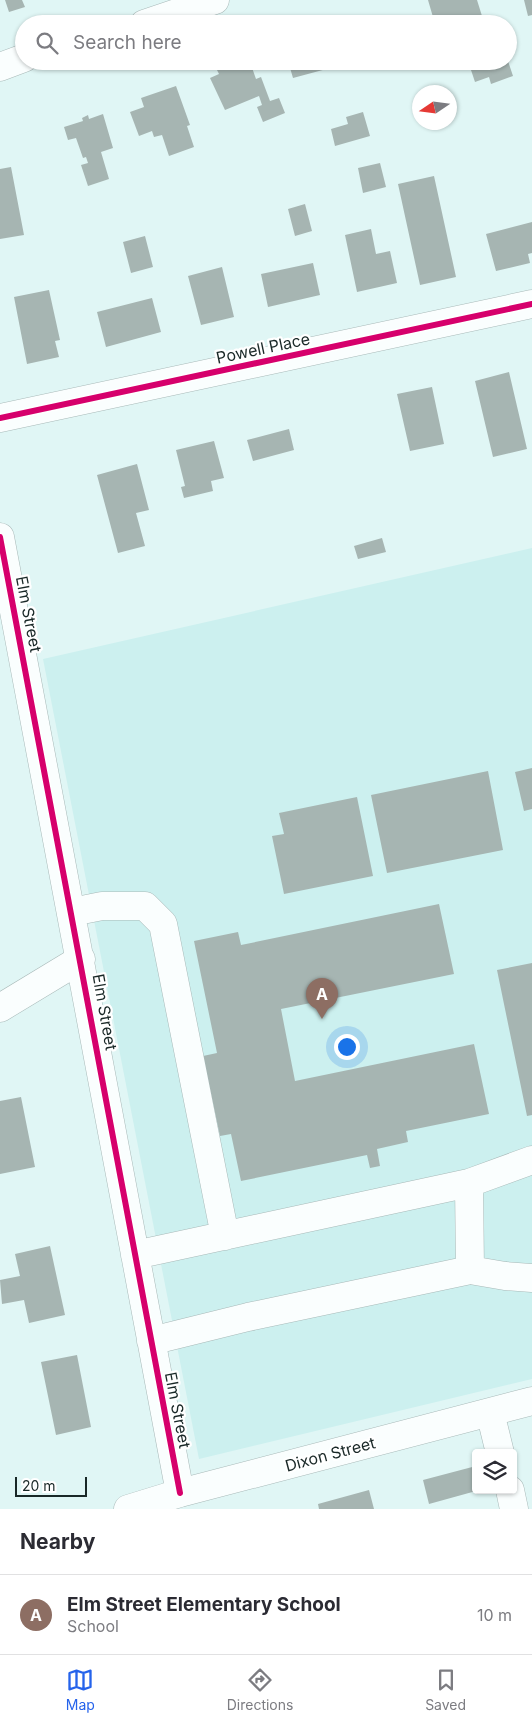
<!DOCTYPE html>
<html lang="en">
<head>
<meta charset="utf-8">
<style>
  body { margin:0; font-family:Inter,sans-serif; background:#f2f2f3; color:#2b2b33 }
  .controls { position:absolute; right:15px; bottom:15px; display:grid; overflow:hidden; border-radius:5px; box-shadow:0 1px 4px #0004 }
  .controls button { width:45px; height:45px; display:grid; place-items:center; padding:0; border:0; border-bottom:1px solid #e1e1e2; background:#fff; color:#2b2b33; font:25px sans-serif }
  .compass { position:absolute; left:412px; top:85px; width:45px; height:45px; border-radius:50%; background:#fff; box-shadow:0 1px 4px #0004; rotate:257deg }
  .scale { position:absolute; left:15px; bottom:12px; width:72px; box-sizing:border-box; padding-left:5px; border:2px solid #192827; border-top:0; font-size:14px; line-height:18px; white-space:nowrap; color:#192827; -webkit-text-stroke:4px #fff; paint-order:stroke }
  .you { position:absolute; left:346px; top:1046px; width:18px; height:18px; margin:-12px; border:4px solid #fff; border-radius:50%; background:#1a73e8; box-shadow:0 0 0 8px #1a73e833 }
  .badge { display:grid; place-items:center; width:32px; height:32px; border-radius:50%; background:#2563eb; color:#fff; font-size:16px; font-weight:700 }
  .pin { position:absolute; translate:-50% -41px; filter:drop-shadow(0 1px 2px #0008) }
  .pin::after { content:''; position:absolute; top:26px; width:18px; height:15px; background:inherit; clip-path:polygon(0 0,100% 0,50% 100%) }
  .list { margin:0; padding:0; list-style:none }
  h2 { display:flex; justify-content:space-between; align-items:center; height:65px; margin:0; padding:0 20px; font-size:21px }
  h2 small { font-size:16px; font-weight:400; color:#7c7c81 }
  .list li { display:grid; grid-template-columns:32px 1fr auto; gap:15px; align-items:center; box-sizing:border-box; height:80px; padding:0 20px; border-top:1px solid #e1e1e2 }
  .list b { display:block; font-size:19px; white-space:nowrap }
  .list p { margin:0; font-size:16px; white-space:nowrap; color:#7c7c81 }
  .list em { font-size:16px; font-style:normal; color:#7c7c81 }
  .icon { flex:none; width:28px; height:28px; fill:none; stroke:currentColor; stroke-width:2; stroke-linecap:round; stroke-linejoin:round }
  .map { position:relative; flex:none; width:532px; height:1509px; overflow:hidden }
  .search { position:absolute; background:#fff; box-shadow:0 1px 4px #0004; left:15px; right:15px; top:15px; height:55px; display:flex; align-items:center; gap:12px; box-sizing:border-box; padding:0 18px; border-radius:28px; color:#7c7c81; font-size:19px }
  .sheet { height:145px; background:#fff }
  nav { display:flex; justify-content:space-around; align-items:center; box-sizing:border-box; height:70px; border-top:1px solid #e1e1e2; background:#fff; font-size:14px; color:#7c7c81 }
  nav a { display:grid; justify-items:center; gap:2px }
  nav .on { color:#2563eb }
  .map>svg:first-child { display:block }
</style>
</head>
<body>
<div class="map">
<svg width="532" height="1509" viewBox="0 0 532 1509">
  <rect width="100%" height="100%" fill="#e0f6f5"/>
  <!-- built -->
  <path fill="#ccf0ef" d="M532 548V1379L199 1459 43 659Z"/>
  <!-- building -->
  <path fill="#a6b5b2" d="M5 0H22L25 7 9 12Z
    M428 0H477L482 16 465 21V24H435Z
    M524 0H532V15L528 16Z
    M288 61H344L345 64 293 78Z
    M485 61H508L513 76 491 84 489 77 475 82 470 67Z
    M250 62 256 79 261 77 270 101 279 98 285 113 263 122 257 107 262 105 259 96 225 110 210 78 219 74 217 70 226 67 227 70Z
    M176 86 190 125 187 126 194 147 169 156 162 135 154 137 152 131 139 136 130 112 144 107 141 98Z
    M363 112 370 136 335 146 331 129 348 124 346 117Z
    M103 114 113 148 101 152 109 179 88 186 81 165 88 163 86 157 83 158 76 138 68 140 64 127 83 121 82 118 88 115 89 119Z
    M380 163 386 187 363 193 358 168Z
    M11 167 24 235 0 239V169Z
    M434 176 456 277 420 285 398 184Z
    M305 204 312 231 295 236 288 209Z
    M532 222V253L528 254 530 263 496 271 486 234Z
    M371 229 376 254 390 251 397 283 357 292 345 235Z
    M145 236 153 267 131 273 123 242Z
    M313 263 320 295 268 307 261 274Z
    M222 267 234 317 201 325 188 276Z
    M49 290 60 340 55 341 59 357 27 364 14 297Z
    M152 298 161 332 106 347 97 312Z
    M509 372 527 449 493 457 475 381Z
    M432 387 444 444 410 451 397 394Z
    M289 429 294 450 253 461 247 440Z
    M214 441 224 478 211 481 213 491 184 498 181 487 185 486 176 450Z
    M137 464 149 510 136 513 145 546 118 553 97 475Z
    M382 538 386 552 358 559 354 546Z
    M532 768V809L524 811 515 772Z
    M488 771 503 850 387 873 371 795Z
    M357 797 373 876 284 894 272 836 284 834 279 813Z
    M439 904 454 974 281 1009 295 1081 474 1044 489 1114 406 1131 408 1142 377 1149 380 1166 370 1168 367 1155 241 1181 231 1134 220 1136 203 1056 217 1053 194 941 238 932 241 945Z
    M532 963V1115L527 1116 497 970Z
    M21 1097 35 1167 0 1174V1101Z
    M50 1246 65 1315 29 1323 24 1300 2 1304 0 1280 20 1276 15 1254Z
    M77 1355 91 1427 56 1435 41 1362Z
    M476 1466V1491L429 1504 423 1480Z
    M369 1490 374 1509H319L318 1504Z"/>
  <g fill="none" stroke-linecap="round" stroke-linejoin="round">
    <!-- minor casing -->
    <g stroke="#a8b9b8" stroke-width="29">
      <path id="minor" d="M144 24 215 0
        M0 67 24 58
        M0 418 532 304
        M0 537 180 1493
        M72 912 102 906H145L163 924 225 1236
        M0 1008 81 959
        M135 1255 469 1183
        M470 1270 469 1183 532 1160
        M151 1341 248 1317 470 1270 505 1276 532 1278
        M490 1412 500 1453
        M510 1490 514 1509
        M128 1509 180 1493 532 1401"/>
    </g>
    <!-- minor -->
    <use href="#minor" stroke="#fafefe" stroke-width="28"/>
    <!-- cycleway casing -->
    <g stroke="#fff" stroke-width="9">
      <path id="cycleway" d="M0 418 532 304
        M0 537 180 1493"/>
    </g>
    <!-- cycleway -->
    <use href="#cycleway" stroke="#d6006c" stroke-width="6"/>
  </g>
  <g text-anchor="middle" stroke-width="4.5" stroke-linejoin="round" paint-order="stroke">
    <!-- street labels -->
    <g font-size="16" fill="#192827" stroke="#fff">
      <text transform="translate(263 348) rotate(-12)" y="6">Powell Place</text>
      <text transform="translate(29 614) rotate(79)" y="6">Elm Street</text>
      <text transform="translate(105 1012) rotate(80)" y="6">Elm Street</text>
      <text transform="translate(178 1410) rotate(79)" y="6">Elm Street</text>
      <text transform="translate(330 1454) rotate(-15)" y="6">Dixon Street</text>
    </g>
  </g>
</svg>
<div class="controls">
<button><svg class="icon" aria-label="layers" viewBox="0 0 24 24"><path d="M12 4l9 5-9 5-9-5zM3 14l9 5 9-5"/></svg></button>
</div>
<svg class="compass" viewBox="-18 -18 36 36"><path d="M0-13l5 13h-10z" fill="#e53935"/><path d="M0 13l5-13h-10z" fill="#7c7c81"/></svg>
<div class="scale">20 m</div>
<div class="you"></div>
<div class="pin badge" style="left:322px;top:1019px;background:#8d6e63">A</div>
<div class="search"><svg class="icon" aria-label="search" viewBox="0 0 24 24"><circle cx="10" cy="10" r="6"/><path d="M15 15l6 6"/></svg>Search here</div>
</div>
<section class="sheet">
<h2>Nearby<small></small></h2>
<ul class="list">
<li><span class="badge" style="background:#8d6e63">A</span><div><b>Elm Street Elementary School</b><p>School</p></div><em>10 m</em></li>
</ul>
</section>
<nav>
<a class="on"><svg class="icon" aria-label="map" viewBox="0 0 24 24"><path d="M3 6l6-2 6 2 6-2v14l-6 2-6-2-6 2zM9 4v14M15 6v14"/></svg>Map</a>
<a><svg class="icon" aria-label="directions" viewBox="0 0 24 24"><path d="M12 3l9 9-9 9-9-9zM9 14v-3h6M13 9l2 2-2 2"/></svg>Directions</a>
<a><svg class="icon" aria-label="saved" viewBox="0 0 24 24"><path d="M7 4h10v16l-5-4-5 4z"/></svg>Saved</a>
</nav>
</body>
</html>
